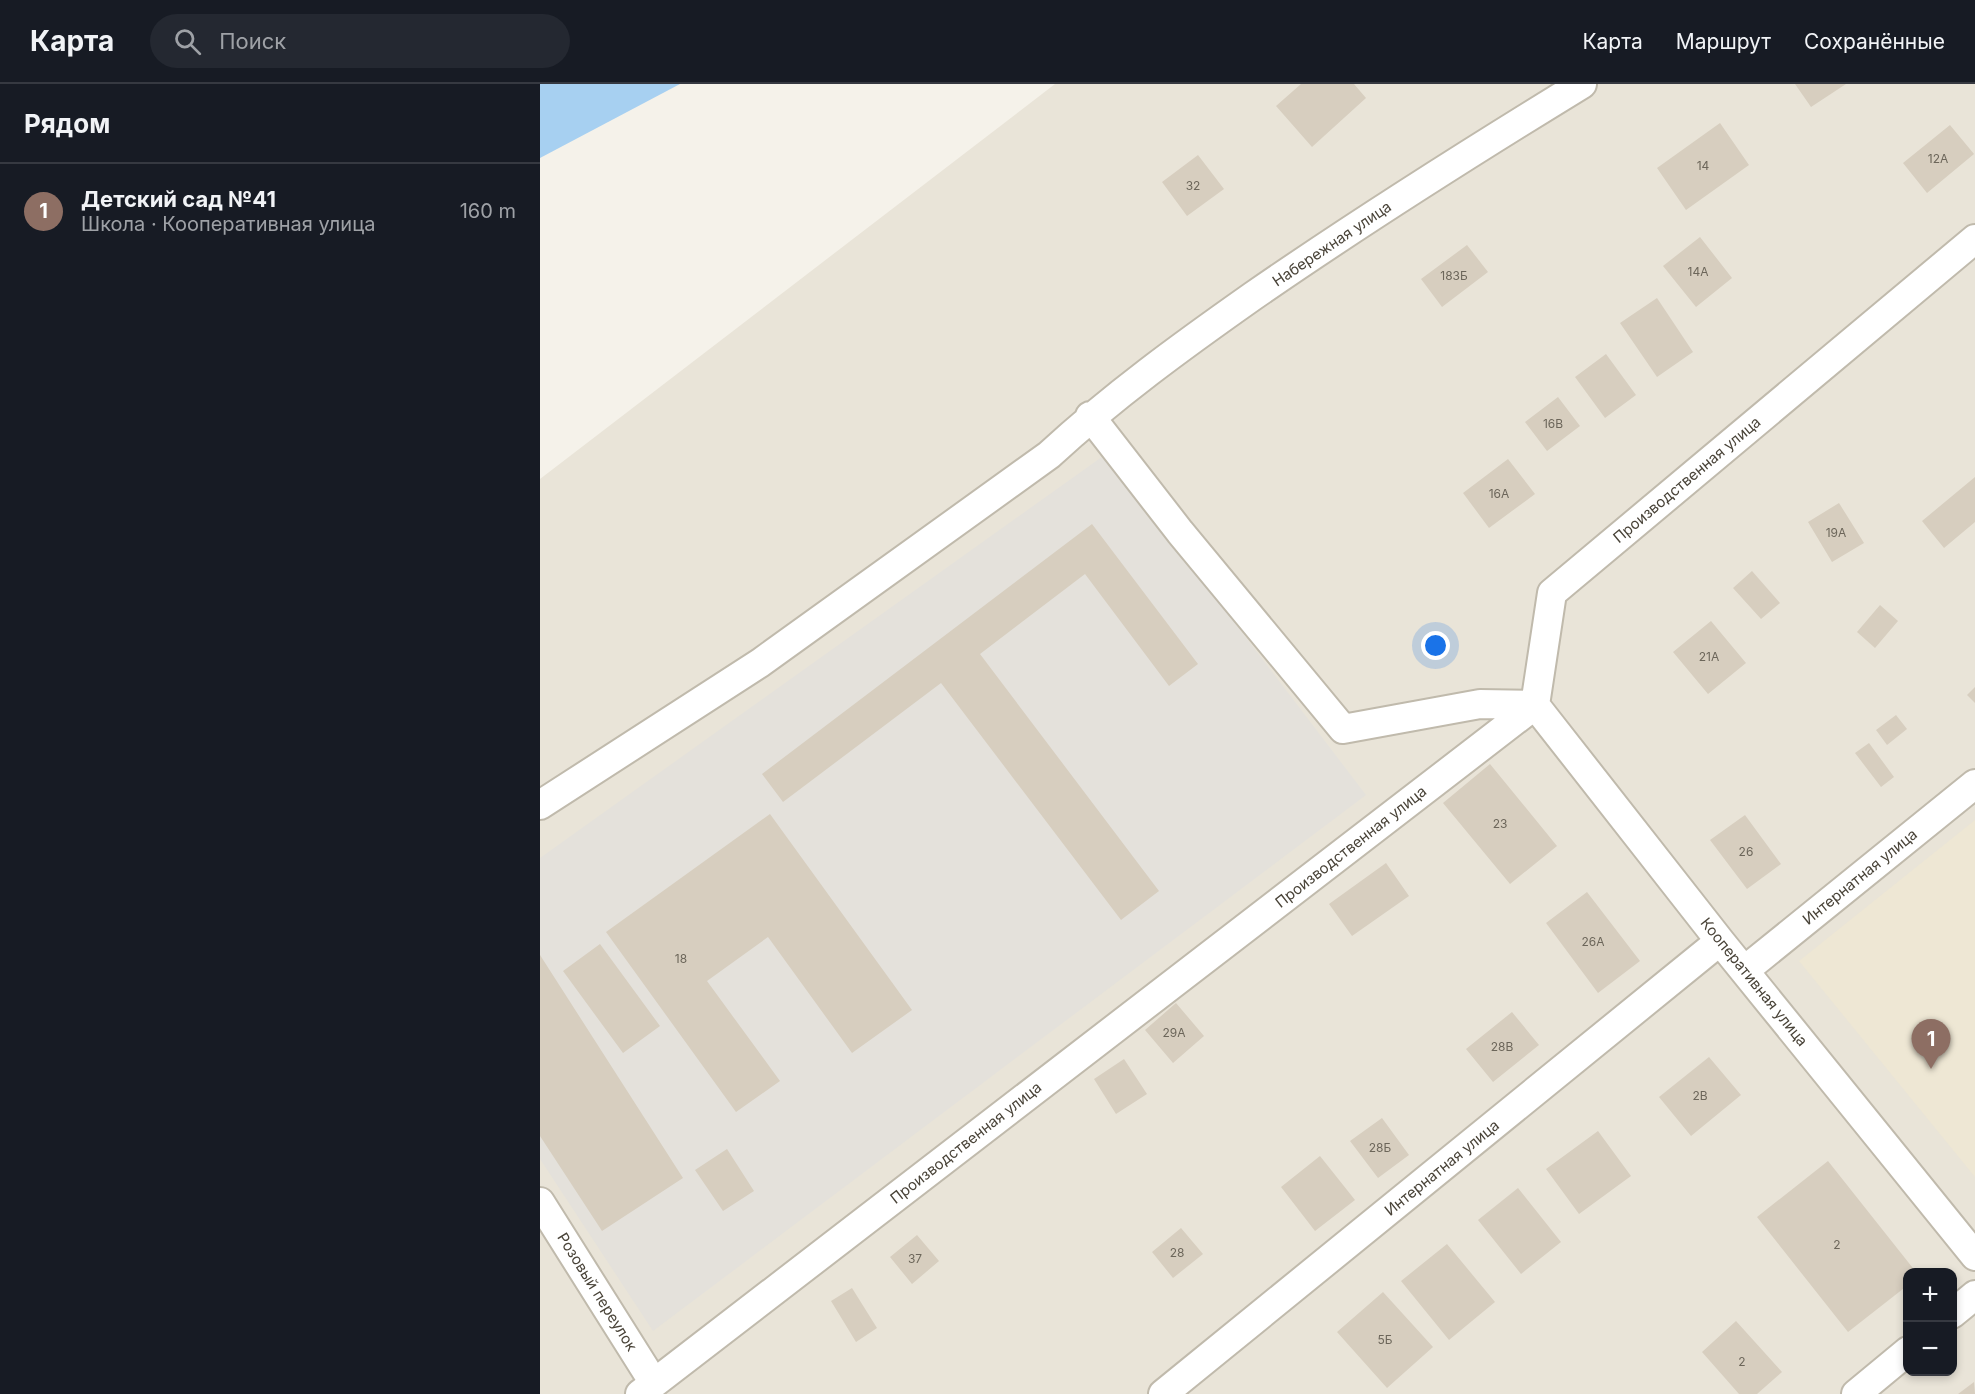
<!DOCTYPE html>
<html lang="ru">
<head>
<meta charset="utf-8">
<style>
  body { margin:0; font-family:Inter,sans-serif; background:#242831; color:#f1f3f6 }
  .controls { position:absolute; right:18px; bottom:18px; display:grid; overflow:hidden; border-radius:12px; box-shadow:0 3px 9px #0003 }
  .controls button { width:54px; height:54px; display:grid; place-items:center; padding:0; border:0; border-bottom:2px solid #363941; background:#171b24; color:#f1f3f6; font:30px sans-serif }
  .you { position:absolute; left:896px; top:562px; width:21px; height:21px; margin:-15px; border:4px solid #fff; border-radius:50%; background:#1a73e8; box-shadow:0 0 0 9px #1a73e833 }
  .badge { display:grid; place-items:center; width:39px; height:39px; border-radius:50%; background:#8c9099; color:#fff; font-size:20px; font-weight:700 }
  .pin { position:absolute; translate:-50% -50px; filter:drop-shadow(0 2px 3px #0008) }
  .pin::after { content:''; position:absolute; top:32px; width:21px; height:18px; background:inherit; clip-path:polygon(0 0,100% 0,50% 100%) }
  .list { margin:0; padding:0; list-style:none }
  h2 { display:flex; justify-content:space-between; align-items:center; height:78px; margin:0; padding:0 24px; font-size:26px }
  h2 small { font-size:20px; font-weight:400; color:#9ea1a6 }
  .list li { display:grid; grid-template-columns:39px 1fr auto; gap:18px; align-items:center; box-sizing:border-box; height:96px; padding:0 24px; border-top:2px solid #363941 }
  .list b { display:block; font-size:22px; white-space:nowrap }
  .list p { margin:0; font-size:20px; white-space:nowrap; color:#9ea1a6 }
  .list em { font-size:20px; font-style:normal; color:#9ea1a6 }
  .icon { flex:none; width:33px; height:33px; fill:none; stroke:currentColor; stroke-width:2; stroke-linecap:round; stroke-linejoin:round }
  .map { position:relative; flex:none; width:1435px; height:1310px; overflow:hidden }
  header { display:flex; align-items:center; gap:36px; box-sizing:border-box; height:84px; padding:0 30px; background:#171b24; border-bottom:2px solid #363941 }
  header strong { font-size:28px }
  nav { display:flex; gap:33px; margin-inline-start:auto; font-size:21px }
  .search { width:420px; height:54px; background:#242831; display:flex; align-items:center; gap:15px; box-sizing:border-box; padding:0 21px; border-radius:33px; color:#9ea1a6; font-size:22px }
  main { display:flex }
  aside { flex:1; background:#171b24 }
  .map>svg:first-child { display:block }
</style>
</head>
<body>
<header>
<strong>Карта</strong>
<div class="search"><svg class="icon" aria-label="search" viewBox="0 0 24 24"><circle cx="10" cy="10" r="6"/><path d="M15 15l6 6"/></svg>Поиск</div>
<nav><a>Карта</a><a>Маршрут</a><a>Сохранённые</a></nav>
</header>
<main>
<aside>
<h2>Рядом<small></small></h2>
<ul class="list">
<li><span class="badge" style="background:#8d6e63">1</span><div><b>Детский сад №41</b><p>Школа · Кооперативная улица</p></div><em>160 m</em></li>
</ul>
</aside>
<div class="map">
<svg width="1435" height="1310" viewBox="0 0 1435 1310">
  <rect width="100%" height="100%" fill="#f5f2ea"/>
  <!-- residential -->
  <path fill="#e9e4d8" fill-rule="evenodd" d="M515 0H1435V1310H0V395ZM1368 1188H1412V1288H1368Z"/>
  <!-- industrial -->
  <path fill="#e4e1db" d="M566 370 826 711 113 1247 0 1075V774Z"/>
  <!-- education -->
  <path fill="#eee7d4" d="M1435 736V1093L1259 877Z"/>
  <!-- water -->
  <path fill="#a7d0f1" d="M0 0H140L0 74Z"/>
  <!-- building -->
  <path fill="#d7cebf" d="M761 0H814L826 14 772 63 736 22Z
    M1255 0H1306L1271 23Z
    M1180 39 1209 81 1146 126 1117 84Z
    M1410 41 1434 70 1387 109 1363 79Z
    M658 71 684 105 647 132 622 98Z
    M1160 153 1192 194 1156 223 1123 182Z
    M927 161 948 188 902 223 881 195Z
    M1117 214 1153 268 1117 293 1080 239Z
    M1066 270 1096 311 1065 334 1035 293Z
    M1018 313 1040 342 1007 367 985 338Z
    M968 375 995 410 949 444 923 409Z
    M1435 393V438L1404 464 1382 437Z
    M1299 419 1324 459 1292 478 1268 438Z
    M552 440 658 580 629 602 545 490 440 570 619 807 581 836 401 599 243 718 222 690Z
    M1212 487 1240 519 1221 535 1193 504Z
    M1340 521 1358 537 1335 564 1317 548Z
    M1171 537 1206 579 1168 610 1133 568Z
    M1435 603V619L1427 611Z
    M1356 631 1367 645 1347 661 1336 646Z
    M1329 659 1354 693 1341 703 1315 669Z
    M950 680 1017 762 970 800 903 719Z
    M230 730 372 926 312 969 228 853 167 897 240 997 196 1028 66 848Z
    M1205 731 1241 780 1207 805 1170 756Z
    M846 779 869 812 812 852 789 820Z
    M1047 808 1100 877 1058 909 1006 839Z
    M60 860 120 942 83 969 23 887Z
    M0 871 143 1094 62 1147 0 1052Z
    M636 919 664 952 633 979 605 946Z
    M972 928 999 961 953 998 926 965Z
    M1169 973 1201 1011 1151 1052 1119 1013Z
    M584 975 607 1010 576 1030 554 995Z
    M842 1034 869 1071 838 1094 810 1057Z
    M1058 1047 1091 1092 1039 1130 1006 1085Z
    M187 1065 214 1107 183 1127 155 1086Z
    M780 1072 815 1116 775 1147 741 1103Z
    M1288 1077 1376 1188H1368V1201L1308 1248 1217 1133Z
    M978 1104 1021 1158 981 1190 938 1136Z
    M641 1144 663 1170 633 1194 612 1168Z
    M377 1151 399 1177 372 1200 350 1173Z
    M907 1160 955 1218 909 1256 861 1197Z
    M312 1204 337 1244 316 1258 291 1217Z
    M843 1208 893 1263 847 1304 797 1248Z
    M1196 1237 1242 1288 1217 1310H1199L1162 1268Z
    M1434 1298 1435 1310H1418Z"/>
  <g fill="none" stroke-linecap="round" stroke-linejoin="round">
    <!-- minor casing -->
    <g stroke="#c0baac" stroke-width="32">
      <path id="minor" d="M550 332 640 448 803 645 940 620 995 621
        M995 621 1180 857 1435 1172
        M0 721 220 579 509 371C573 312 642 262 713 212 820 138 931 68 1042 0
        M1205 886 1435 700
        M0 1118 114 1299
        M1412 1230 1435 1211
        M100 1310 995 621 1012 509 1435 155
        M623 1310 1180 857
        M1316 1310 1368 1267"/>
    </g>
    <!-- minor -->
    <use href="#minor" stroke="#fff" stroke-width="28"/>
  </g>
  <g text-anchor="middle" stroke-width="4.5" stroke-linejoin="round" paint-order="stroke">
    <!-- number labels -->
    <g font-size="12" fill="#6c665a">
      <text x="1398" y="79">12А</text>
      <text x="1163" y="86">14</text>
      <text x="653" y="106">32</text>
      <text x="1158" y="192">14А</text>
      <text x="914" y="196">183Б</text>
      <text x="1013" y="344">16В</text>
      <text x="959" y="414">16А</text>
      <text x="1296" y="453">19А</text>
      <text x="1169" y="577">21А</text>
      <text x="960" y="744">23</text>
      <text x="1206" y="772">26</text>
      <text x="1053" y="862">26А</text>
      <text x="141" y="879">18</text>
      <text x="634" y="953">29А</text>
      <text x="962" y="967">28В</text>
      <text x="1160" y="1016">2В</text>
      <text x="840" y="1068">28Б</text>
      <text x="1297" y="1165">2</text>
      <text x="637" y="1173">28</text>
      <text x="375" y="1179">37</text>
      <text x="845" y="1260">5Б</text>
      <text x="1202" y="1282">2</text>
    </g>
    <!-- street labels -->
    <g font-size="15" fill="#494338" stroke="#fff">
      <text transform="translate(792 160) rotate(-34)" y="5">Набережная улица</text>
      <text transform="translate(1147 396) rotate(-40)" y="5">Производственная улица</text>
      <text transform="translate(811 763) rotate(-38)" y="5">Производственная улица</text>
      <text transform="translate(1320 793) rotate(-39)" y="5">Интернатная улица</text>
      <text transform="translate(1214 898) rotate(51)" y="5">Кооперативная улица</text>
      <text transform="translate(426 1059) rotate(-38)" y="5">Производственная улица</text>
      <text transform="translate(902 1084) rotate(-39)" y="5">Интернатная улица</text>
      <text transform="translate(57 1208) rotate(58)" y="5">Розовый переулок</text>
    </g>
  </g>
</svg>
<div class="controls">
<button>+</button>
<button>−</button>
</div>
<div class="you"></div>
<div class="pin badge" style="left:1391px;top:985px;background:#8d6e63">1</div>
</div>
</main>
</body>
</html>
